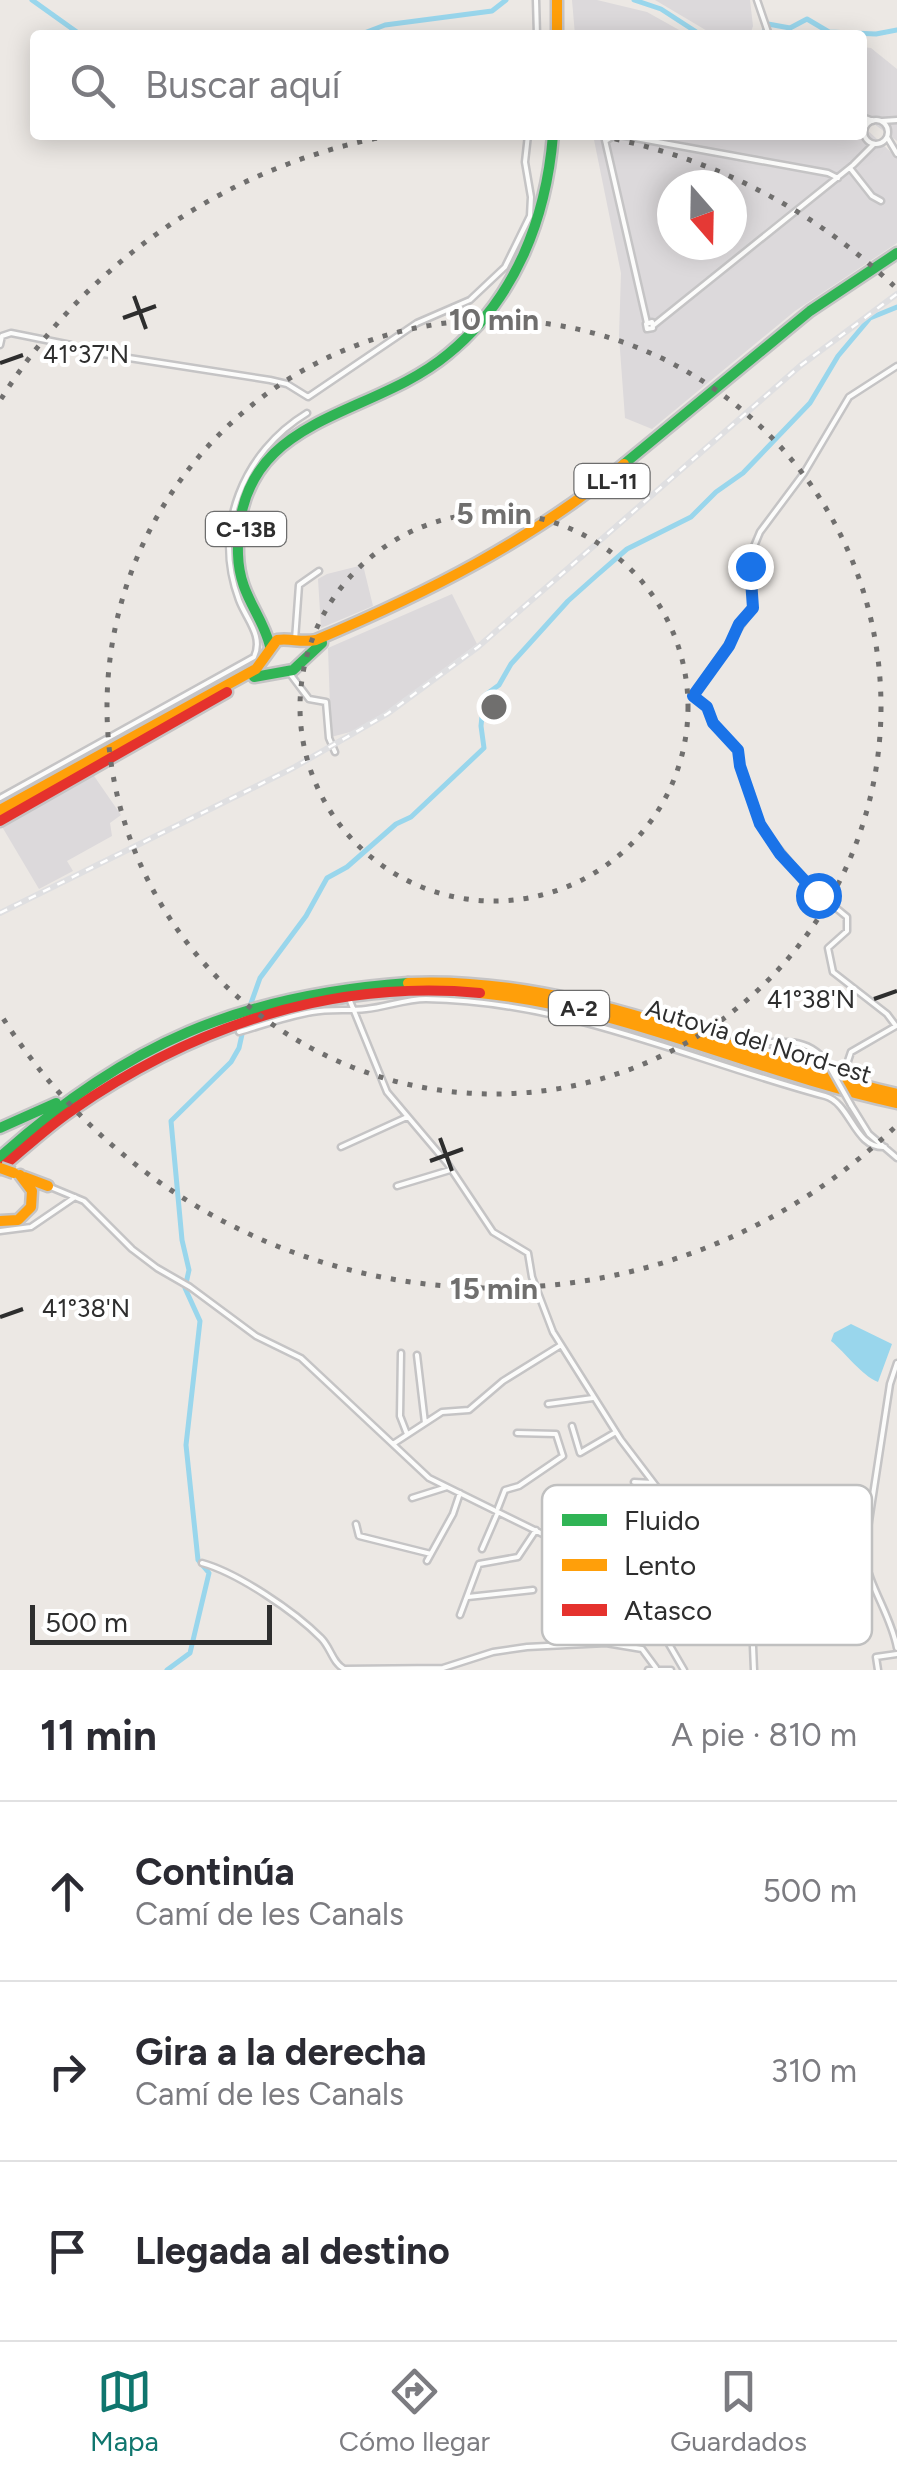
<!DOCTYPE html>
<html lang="es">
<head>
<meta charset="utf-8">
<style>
  body { margin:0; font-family:Figtree,sans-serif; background:#f7f7f7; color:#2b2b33 }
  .compass { position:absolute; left:657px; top:170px; width:90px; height:90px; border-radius:50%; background:#fff; box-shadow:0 5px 25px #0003; rotate:160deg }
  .scale { position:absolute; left:30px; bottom:25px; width:242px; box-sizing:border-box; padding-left:10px; border:5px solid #2e2e2e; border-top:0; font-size:28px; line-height:35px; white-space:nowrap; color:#2e2e2e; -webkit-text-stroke:8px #fff; paint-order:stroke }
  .stop { position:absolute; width:30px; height:30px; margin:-22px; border:8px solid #1a73e8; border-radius:50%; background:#fff }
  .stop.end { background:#1a73e8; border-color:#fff; box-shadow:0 2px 10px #0008 }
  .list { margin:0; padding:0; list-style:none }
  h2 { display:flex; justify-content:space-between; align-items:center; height:130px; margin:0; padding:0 40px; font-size:42px }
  h2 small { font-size:32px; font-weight:400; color:#7c7c81 }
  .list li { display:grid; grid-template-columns:65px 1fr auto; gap:30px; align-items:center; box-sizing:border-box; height:180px; padding:0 40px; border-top:2px solid #e1e1e2 }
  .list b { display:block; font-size:38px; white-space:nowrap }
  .list p { margin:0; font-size:32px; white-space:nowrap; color:#7c7c81 }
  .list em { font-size:32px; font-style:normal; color:#7c7c81 }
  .icon { flex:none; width:55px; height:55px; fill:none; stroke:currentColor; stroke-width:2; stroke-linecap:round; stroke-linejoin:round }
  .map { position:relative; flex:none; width:897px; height:1670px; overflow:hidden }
  .search { position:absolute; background:#fff; box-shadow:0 5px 25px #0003; left:30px; right:30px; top:30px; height:110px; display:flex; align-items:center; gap:25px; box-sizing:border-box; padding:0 35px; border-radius:10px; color:#7c7c81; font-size:38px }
  .sheet { height:670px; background:#fff }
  nav { display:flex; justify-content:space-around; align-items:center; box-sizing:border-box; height:140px; border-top:2px solid #e1e1e2; background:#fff; font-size:28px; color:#7c7c81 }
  nav a { display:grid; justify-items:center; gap:5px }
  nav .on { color:#0f766e }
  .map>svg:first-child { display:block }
</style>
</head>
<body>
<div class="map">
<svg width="897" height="1670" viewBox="0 0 897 1670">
  <rect width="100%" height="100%" fill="#ece8e4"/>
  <!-- industrial -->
  <path fill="#dcd9db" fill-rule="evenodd" d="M572 0H597L647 12 688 35H575Z
    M655 0H750L753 26 750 35H714Z
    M862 47 871 48 897 69V141L862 115Z
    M862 125 897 158V243L795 311 652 429 625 418 619 336 621 273 593 135H862ZM672 185H732V245H672Z
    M363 565 373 606 321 628 318 579 327 574Z
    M452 594 477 644 392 708 354 731 331 737 328 648Z
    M92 773 121 815 110 823 112 836 67 861 73 871 39 889 1 825Z"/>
  <!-- water -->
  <path fill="#99d6ec" d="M851 1324 892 1344 878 1382C861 1375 846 1353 831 1341L834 1333Z"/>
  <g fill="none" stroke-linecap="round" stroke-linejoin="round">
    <!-- canal -->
    <path stroke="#99d6ec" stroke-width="5" d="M32 0 81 35
      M634 0 661 9 701 35
      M359 35 385 25 492 11 506 0
      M762 35 768 24 790 28 807 19 829 32 876 34 897 30
      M250 1006 260 978 306 916 327 878 347 867 396 824 411 817 484 748 481 726 484 696 499 685 511 664 568 601 596 576 627 549 691 517 716 492 743 473 810 403 838 356 870 318 897 307
      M167 1670 190 1653 209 1573 198 1560 186 1445 200 1321 185 1288 189 1270 182 1240 171 1121 231 1062 239 1048 245 1021"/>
    <!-- street casing -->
    <g stroke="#c5c4c5" stroke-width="9">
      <path id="street" d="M536 0 537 35
        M757 0 769 35
        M862 117 873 121
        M864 132a12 12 0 1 1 24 0a12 12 0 1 1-24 0Z
        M882 121 897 120
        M603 135 607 140 615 135
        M619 135 828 173 838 178
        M887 137 897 154
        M605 140 647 323
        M850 168 872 196 881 201
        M652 322 653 328 647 329 646 324Z
        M654 325 853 165 874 144
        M0 345 2 336 11 333 71 345 84 351 270 380 287 384 308 397 417 323 470 300 505 267 530 216 531 197 525 162 528 135
        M295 640 299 585 319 571
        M291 675 309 699 326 702 329 738 335 752
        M0 798 254 657C264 636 246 619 239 600 212 528 243 452 307 413
        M350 1001 387 1092 447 1163 493 1232 528 1253 532 1277 553 1332 621 1440 697 1540 734 1577 752 1623 754 1670
        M239 1032C263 1025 288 1016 312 1012 330 1009 348 1011 366 1009 386 1007 406 999 426 999 568 1001 690 1060 825 1096 851 1103 854 1149 885 1147
        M753 1043 773 1053 839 1072 846 1067 851 1052 896 1026 887 1014 833 972 828 948 847 931V917L808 885 762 828 740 768 738 749 713 723 707 707 693 695 753 608 750 556 760 532 804 473 849 397 897 366
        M754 1043C784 1041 811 1037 829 1066
        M851 1105 869 1134 897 1158
        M341 1147 407 1117
        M48 1186 84 1201 132 1249 157 1268 190 1287 256 1336 301 1358 429 1478 575 1550 599 1581 652 1615 684 1670
        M397 1186 450 1170
        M0 1231 31 1227 75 1197
        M401 1353 400 1416 407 1434
        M417 1355 425 1423
        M897 1363 890 1384 864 1554C869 1587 891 1615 897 1648
        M548 1404 593 1398
        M572 1426 580 1453 616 1432
        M393 1444 442 1412 469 1410 503 1381 561 1345
        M634 1482 653 1483
        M636 1491 643 1504 662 1496
        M412 1498 447 1487
        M498 1508 505 1490 519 1486 563 1456 556 1434 517 1433
        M356 1524 359 1536 431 1554
        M482 1549 498 1512
        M427 1561 453 1514 460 1493
        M202 1563C238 1573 294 1611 321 1638 331 1648 332 1662 344 1669L443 1668 493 1652 527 1647 606 1643 642 1649 656 1668
        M468 1597 533 1590
        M460 1615 479 1564 518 1557 536 1530
        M648 1670H671
        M878 1670 876 1657 897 1654"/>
    </g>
    <!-- fast casing -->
    <g stroke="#c5c4c5" stroke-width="15">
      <path id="fast" d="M624 464 810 311 897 253
        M270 646C261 612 239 595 238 554 234 413 368 421 448 354 515 299 546 220 553 135
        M254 677 293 670 322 643
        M0 1128 56 1103
        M0 1157C126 1044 239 995 408 983"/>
    </g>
    <!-- slow casing -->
    <g stroke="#c5c4c5" stroke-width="15">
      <path id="slow" d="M557 0V35
        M0 810 256 669 277 640C292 638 300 643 316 640 427 593 530 541 624 464
        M408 983C580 975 734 1057 897 1094
        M480 993C625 1007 756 1073 897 1103
        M24 1177 48 1186
        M0 1221 18 1220 31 1207 32 1191 20 1175"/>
    </g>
    <!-- jam casing -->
    <g stroke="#c5c4c5" stroke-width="15">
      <path id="jam" d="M0 821 227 692
        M0 1169C23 1150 46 1128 71 1111 192 1027 331 979 480 993"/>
    </g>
    <!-- street -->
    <use href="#street" stroke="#fcfcfb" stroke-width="4"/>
    <!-- fast -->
    <use href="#fast" stroke="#30b455" stroke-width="10"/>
    <!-- slow -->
    <use href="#slow" stroke="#ff9f0a" stroke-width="10"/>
    <!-- jam -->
    <use href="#jam" stroke="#e5322d" stroke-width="10"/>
    <!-- rail casing -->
    <g stroke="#dfdfe1" stroke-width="6">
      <path id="rail" d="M0 913 293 768 387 714 478 647 800 366 897 294"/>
    </g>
    <!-- rail -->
    <use href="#rail" stroke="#fff" stroke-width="2.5" stroke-dasharray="8" stroke-linecap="butt"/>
    <!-- street-bridge casing -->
    <g stroke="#c5c4c5" stroke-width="9" stroke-linecap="butt">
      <path id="street-bridge" d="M829 1066 851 1105"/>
    </g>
    <!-- slow-bridge casing -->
    <g stroke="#c5c4c5" stroke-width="15" stroke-linecap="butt">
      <path id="slow-bridge" d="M0 1168 14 1173"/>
    </g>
    <!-- street-bridge -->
    <use href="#street-bridge" stroke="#fcfcfb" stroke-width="4"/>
    <!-- slow-bridge -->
    <use href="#slow-bridge" stroke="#ff9f0a" stroke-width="10"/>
  </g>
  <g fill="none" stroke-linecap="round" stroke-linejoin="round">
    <!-- route -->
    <path stroke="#1a73e8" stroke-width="12" d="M750 566 753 608 739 624 729 646 693 696 707 707 713 723 738 750 740 766 760 824 780 854 818 895"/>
  </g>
  <!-- ticks -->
  <path fill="none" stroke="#2e2e2e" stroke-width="4" d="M134 296 146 329M123 318 156 306M0 363 23 355M874 999 897 991M440 1138 452 1171M430 1161 463 1149M0 1317 23 1309"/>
  <!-- distance rings -->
  <g fill="none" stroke="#706f6e" stroke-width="5" stroke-dasharray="5 10">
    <circle cx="494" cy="707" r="194"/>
    <circle cx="494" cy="707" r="387"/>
    <path d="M894 1128A581 581 0 0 1 1 1015M1 399A581 581 0 0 1 388 136M600 136A581 581 0 0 1 894 286"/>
  </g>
  <g text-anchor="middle" stroke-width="8" stroke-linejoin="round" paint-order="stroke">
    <!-- shield labels -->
    <g fill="#fff" stroke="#6d6d6d" stroke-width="2.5">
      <rect x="574.5" y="464" width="75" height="34" rx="8"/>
      <rect x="206" y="512" width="80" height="34" rx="8"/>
      <rect x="549" y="991" width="60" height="34" rx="8"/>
    </g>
    <g font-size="22" font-weight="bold" fill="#2e2e2e">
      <text x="612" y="489">LL-11</text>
      <text x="246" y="537">C-13B</text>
      <text x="579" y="1016">A-2</text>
    </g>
    <!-- street labels -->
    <g font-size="25" fill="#2e2e2e" stroke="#fff">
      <text transform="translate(759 1041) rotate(17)" y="9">Autovia del Nord-est</text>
    </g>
  </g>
  <!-- legend -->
  <rect x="542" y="1485" width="330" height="160" rx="15" fill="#fff" stroke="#c0c0c0" stroke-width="2.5"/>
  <rect x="562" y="1514" width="45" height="12" fill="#30b455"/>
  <rect x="562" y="1559" width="45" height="12" fill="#ff9f0a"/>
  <rect x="562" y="1604" width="45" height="12" fill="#e5322d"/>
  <g font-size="28" fill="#2e2e2e">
    <text x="624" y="1530">Fluido</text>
    <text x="624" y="1575">Lento</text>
    <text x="624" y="1620">Atasco</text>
  </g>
  <g font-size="25" text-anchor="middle" fill="#2e2e2e" stroke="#fff" stroke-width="8" stroke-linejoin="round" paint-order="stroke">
    <text x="86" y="363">41°37'N</text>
    <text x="811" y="1008">41°38'N</text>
    <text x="86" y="1317">41°38'N</text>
  </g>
  <circle cx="494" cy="707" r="15" fill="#706f6e" stroke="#fff" stroke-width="5"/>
  <g font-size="30" text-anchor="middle" font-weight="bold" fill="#706f6e" stroke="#fff" stroke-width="8" stroke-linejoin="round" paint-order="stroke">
    <text x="494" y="330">10 min</text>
    <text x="494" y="524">5 min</text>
    <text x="494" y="1299">15 min</text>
  </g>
</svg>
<svg class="compass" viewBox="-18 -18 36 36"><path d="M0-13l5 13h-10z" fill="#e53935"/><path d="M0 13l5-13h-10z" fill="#7c7c81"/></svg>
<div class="scale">500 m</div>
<div class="stop" style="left:818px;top:895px"></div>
<div class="stop end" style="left:750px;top:566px"></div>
<div class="search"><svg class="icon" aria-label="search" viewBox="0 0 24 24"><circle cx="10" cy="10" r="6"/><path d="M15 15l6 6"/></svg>Buscar aquí</div>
</div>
<section class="sheet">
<h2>11 min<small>A pie · 810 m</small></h2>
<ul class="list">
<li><svg class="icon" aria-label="ahead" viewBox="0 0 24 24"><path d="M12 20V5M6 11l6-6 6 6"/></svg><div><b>Continúa</b><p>Camí de les Canals</p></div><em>500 m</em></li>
<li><svg class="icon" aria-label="right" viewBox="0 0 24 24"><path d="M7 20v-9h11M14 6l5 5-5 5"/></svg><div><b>Gira a la derecha</b><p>Camí de les Canals</p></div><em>310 m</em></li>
<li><svg class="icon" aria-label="arrive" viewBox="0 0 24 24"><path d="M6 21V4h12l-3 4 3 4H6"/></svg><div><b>Llegada al destino</b></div></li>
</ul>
</section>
<nav>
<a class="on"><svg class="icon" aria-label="map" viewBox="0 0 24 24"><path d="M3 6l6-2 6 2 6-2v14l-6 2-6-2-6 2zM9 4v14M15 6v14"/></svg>Mapa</a>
<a><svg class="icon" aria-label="directions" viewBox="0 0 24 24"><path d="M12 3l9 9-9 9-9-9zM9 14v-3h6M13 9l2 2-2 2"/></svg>Cómo llegar</a>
<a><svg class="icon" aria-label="saved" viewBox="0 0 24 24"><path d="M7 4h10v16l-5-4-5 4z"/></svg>Guardados</a>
</nav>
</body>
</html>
